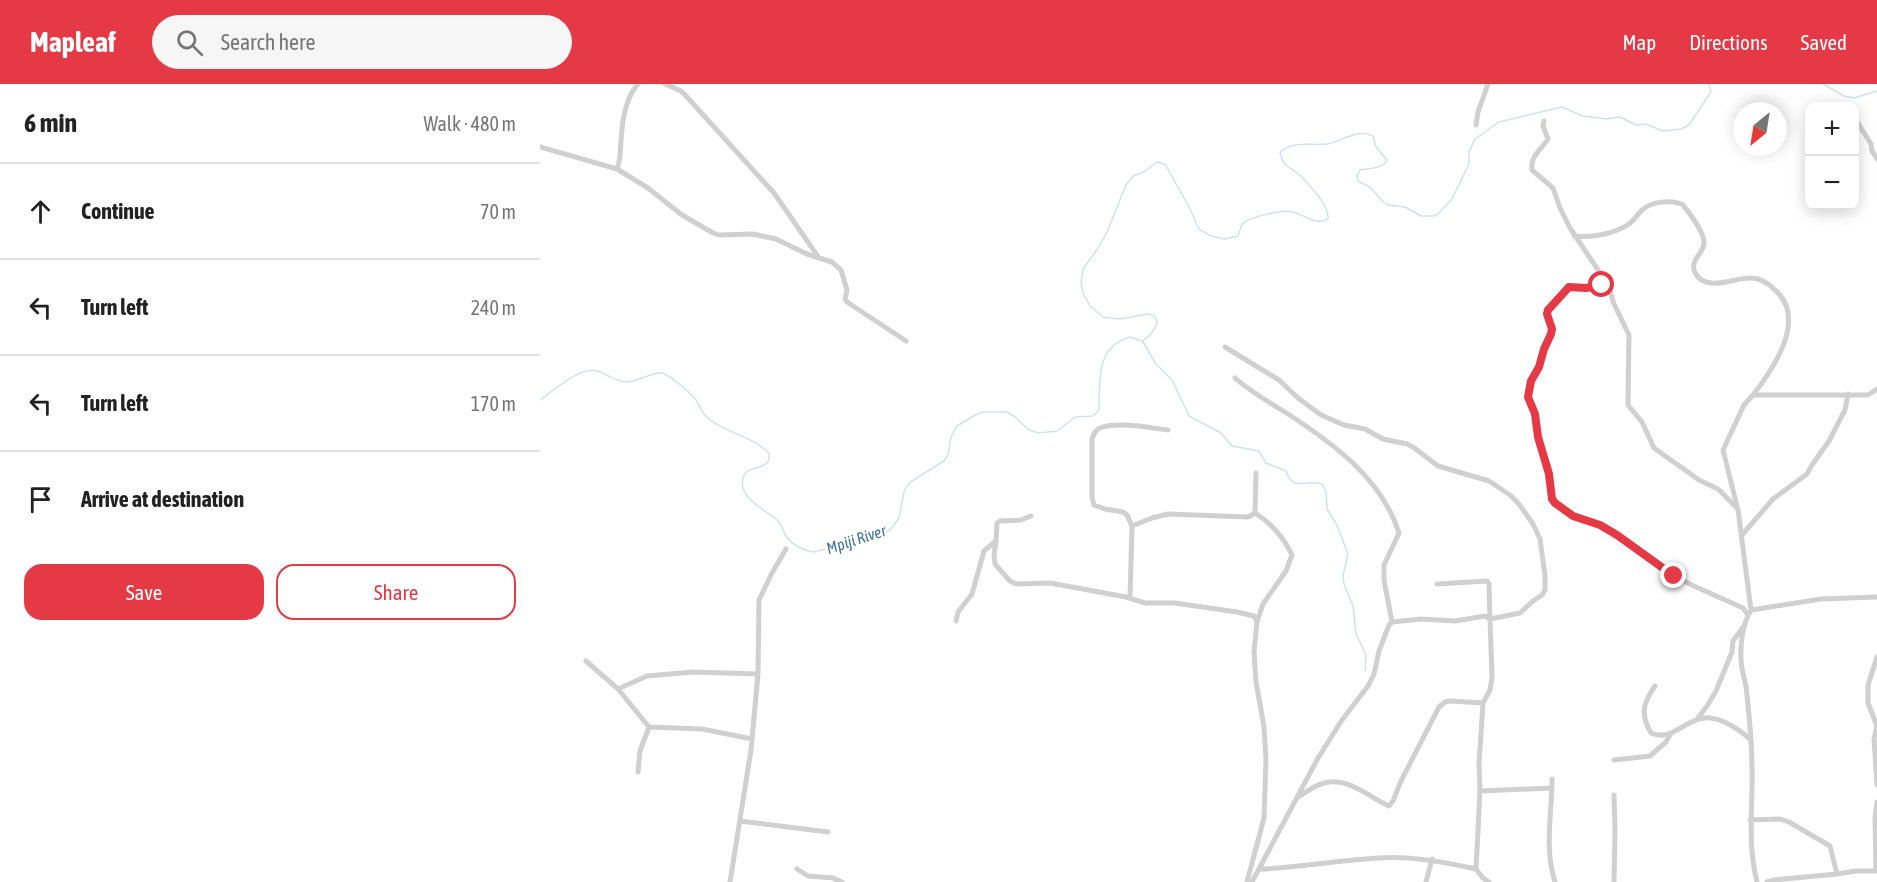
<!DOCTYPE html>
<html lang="en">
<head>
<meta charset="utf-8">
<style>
  body { margin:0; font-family:"Asap Condensed",sans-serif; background:#f6f6f6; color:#222 }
  .controls { position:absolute; right:18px; top:18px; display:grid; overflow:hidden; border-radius:12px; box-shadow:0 3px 15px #0003 }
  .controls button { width:54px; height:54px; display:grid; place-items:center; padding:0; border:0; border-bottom:2px solid #e0e0e0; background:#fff; color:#222; font:30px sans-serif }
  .compass { position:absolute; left:1193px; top:18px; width:54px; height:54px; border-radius:50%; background:#fff; box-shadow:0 3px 15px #0003; rotate:210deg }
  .stop { position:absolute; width:18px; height:18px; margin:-14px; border:4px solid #e63946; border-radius:50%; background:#fff }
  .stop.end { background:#e63946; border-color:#fff; box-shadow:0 2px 6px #0008 }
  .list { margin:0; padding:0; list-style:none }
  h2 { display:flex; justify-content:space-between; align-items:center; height:78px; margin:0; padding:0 24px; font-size:26px }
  h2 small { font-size:20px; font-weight:400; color:#767676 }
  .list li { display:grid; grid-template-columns:39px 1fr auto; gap:18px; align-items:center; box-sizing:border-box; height:96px; padding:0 24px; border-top:2px solid #e0e0e0 }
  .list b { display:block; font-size:22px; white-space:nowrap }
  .list em { font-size:20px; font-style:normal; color:#767676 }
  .actions { display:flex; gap:12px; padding:18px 24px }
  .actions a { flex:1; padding:14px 0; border:2px solid #e63946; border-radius:18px; text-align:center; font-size:21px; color:#e63946 }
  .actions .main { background:#e63946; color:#fff }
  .icon { flex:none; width:33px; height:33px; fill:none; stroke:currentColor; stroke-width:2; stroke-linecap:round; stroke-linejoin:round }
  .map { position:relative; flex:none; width:1337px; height:798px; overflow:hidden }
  header { display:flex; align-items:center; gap:36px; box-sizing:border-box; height:84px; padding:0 30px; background:#e63946; color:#fff }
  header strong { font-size:28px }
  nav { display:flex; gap:33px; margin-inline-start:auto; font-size:21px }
  .search { width:420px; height:54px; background:#f6f6f6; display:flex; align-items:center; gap:15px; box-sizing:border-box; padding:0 21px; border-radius:33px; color:#767676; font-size:22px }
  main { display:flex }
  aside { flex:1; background:#fff }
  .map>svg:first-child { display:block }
</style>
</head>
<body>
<header>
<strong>Mapleaf</strong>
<div class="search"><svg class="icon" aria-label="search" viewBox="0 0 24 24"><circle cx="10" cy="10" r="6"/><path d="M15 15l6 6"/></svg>Search here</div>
<nav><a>Map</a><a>Directions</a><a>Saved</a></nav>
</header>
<main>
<aside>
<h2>6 min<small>Walk · 480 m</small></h2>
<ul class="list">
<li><svg class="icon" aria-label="ahead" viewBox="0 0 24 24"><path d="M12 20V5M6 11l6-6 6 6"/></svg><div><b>Continue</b></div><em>70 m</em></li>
<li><svg class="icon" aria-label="left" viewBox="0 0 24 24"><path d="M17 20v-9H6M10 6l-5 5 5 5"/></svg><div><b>Turn left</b></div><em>240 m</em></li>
<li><svg class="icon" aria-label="left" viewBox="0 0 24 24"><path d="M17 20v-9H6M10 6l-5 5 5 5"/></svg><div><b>Turn left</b></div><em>170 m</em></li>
<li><svg class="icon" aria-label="arrive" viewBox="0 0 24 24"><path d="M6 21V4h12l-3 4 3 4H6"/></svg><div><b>Arrive at destination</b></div></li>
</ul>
<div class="actions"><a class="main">Save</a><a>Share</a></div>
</aside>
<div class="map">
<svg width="1337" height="798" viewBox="0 0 1337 798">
  <rect width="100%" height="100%" fill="#fff"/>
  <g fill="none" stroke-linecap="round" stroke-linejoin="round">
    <!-- stream -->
    <path stroke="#cfe2ee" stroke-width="1.5" d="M1283 0 1304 12 1314 14 1337 7
      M603 257C610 251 614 247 617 239L615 232 607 230 580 235 563 233 550 222 543 209 541 198 543 185 557 166 567 148 586 101 593 92 604 88 617 78 625 80 649 123 659 145 671 152 685 155 698 152C700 147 700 143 703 139 710 133 744 125 753 128 765 131 775 142 788 135 790 122 770 102 761 92 751 83 744 85 740 69 750 56 772 62 787 60 802 57 818 44 833 52L836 63 847 76C843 85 829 84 820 86L817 92 818 97 831 104 842 117 848 121 865 123 881 132H893L897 131 912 115 929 80V68L935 55 959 38 1022 23 1043 32 1067 35 1080 33 1096 41 1106 40 1123 47 1141 45 1149 41 1169 11 1171 7 1169 0
      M603 258 616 280 632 296 649 332 681 349 692 362 719 367 726 379 746 387C753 408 766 395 782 400L786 408 787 425 797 441 808 470 803 492 804 500 813 522 816 550 826 571 825 587
      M0 316C13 307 40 282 57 287 67 290 76 298 87 298 100 297 111 288 123 289 134 295 148 306 156 316 160 322 162 330 169 335 188 350 212 352 229 369V376C227 378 225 381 222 382 214 386 206 384 203 394 198 415 224 424 237 436 242 441 243 447 246 452 252 461 264 467 274 468L322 455 350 446 359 434 364 408 367 402 372 397 404 377 408 371 411 353 417 342 435 331 444 328H467L475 333 489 346 498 349 517 347 535 333 553 332 559 326C560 297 555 263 590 253L602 257"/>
    <!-- minor -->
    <path stroke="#d0d0d0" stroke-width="5" d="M125 0 141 7 147 13 234 109 279 174
      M1316 36 1331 60 1332 67 1337 75
      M1004 37 1003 42 1008 55C1001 66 990 72 992 86L1013 104 1020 124 1030 144 1068 201 1074 220 1089 251 1088 321 1102 338 1114 364 1159 396 1178 405 1197 424
      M936 41 938 28 948 0
      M0 63 77 85 108 104 142 131 173 149 179 151 213 150 236 155 267 170 292 178 301 186 307 206 305 215 307 218 366 257
      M77 85C81 75 80 67 81 56 82 39 86 13 98 0
      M1034 152C1052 154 1074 150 1089 140 1094 136 1097 131 1102 126 1112 117 1130 116 1142 120 1149 128 1165 149 1164 160 1162 172 1146 178 1158 193 1171 207 1196 193 1211 194 1221 194 1229 200 1235 206 1268 235 1233 285 1213 311
      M1068 201 1046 204 1029 203 1008 226 1007 230 1012 245 1004 265 999 283 991 297 988 313 995 330 998 353 1009 390 1012 415 1015 419 1033 432 1060 441 1134 492 1154 502 1203 524 1208 531
      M685 263 739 296 758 314 781 331 804 341 825 345 843 355 867 360 873 363 898 382 949 397 970 411 979 420 993 440 1000 455 1005 492V506L1002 511 993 517 980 529 950 535 949 500 947 497 897 500
      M695 294C712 309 729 318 748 330 794 360 842 395 859 449L844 481V496L852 538
      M592 442 612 434 628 430 708 433 715 429
      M1202 451 1233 415 1267 390 1272 381 1289 357 1305 326 1308 310
      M456 457 454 471 455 480 470 497 476 500 510 499 586 513 605 519H635L697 528 714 532 717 538
      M590 514 592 442 587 431 583 428 565 425 554 421 552 414V355C554 350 555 346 560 344 577 337 610 344 628 346
      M1211 526 1281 515 1337 513
      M416 537 418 528 432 510 444 467 456 457 457 439 460 437 481 436 491 432
      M1337 573 1328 601V619L1337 642 1334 655 1337 701
      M46 577 78 605 109 643 100 667 98 688
      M1115 602C1103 619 1100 630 1111 649 1132 658 1144 636 1164 634 1180 632 1200 646 1211 656
      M78 605 107 592 153 588 218 590
      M1158 634 1167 622 1176 607 1192 568 1193 557 1204 542
      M109 643 162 645 212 655
      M1074 676 1110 672 1126 658 1130 651
      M1012 695C1012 730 1004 764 1015 798
      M940 707 1012 704
      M1074 711 1075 746 1074 798
      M760 712C766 708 774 702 781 700 806 691 827 712 849 722L853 717 861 697 899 623 905 618 910 617 943 619
      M1210 736 1240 735 1249 738 1290 762 1297 790
      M200 737 288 748
      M257 785 268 792 293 794 302 798
      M719 785C759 784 799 776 839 774 873 772 904 778 936 785
      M1336 787 1335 734 1337 718
      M190 798 211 666 218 590 219 516 232 489 246 465
      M707 798 724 734 726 676 724 643 716 598 714 568 717 538 723 520 746 487 752 471C744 454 731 439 715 429L716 389
      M712 798 778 674 802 636 828 602 834 590 839 567 849 541 852 538 881 535 915 537 945 532 950 535 952 593 950 606 943 619 939 680 940 707 936 785 943 794 949 798
      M886 798 892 775
      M1217 798C1207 758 1213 724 1212 684 1212 657 1209 629 1206 602 1204 593 1201 584 1201 575 1200 559 1203 539 1211 526L1198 426 1183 366 1204 321 1213 311H1328L1337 305
      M1227 798 1234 796 1297 790 1316 787H1337"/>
  </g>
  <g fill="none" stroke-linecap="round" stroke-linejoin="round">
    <!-- route -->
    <path stroke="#e63946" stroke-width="8" d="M1062 201 1046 204 1029 203 1008 226 1007 230 1012 245 1011 250 1004 265 999 283 991 297 988 313 995 330 998 353 1009 390 1012 415 1015 419 1033 432 1060 441 1077 451 1134 492"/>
  </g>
  <g text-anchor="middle" stroke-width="6" stroke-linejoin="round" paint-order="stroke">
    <!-- water labels -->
    <g font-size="16" font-style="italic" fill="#3f7597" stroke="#fff">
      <text transform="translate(316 455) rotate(-18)" y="6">Mpiji River</text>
    </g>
  </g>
</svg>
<div class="controls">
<button>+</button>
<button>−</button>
</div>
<svg class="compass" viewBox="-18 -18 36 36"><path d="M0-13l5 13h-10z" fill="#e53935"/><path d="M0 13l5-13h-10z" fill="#767676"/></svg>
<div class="stop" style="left:1062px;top:201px"></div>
<div class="stop end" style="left:1134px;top:492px"></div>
</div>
</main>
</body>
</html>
